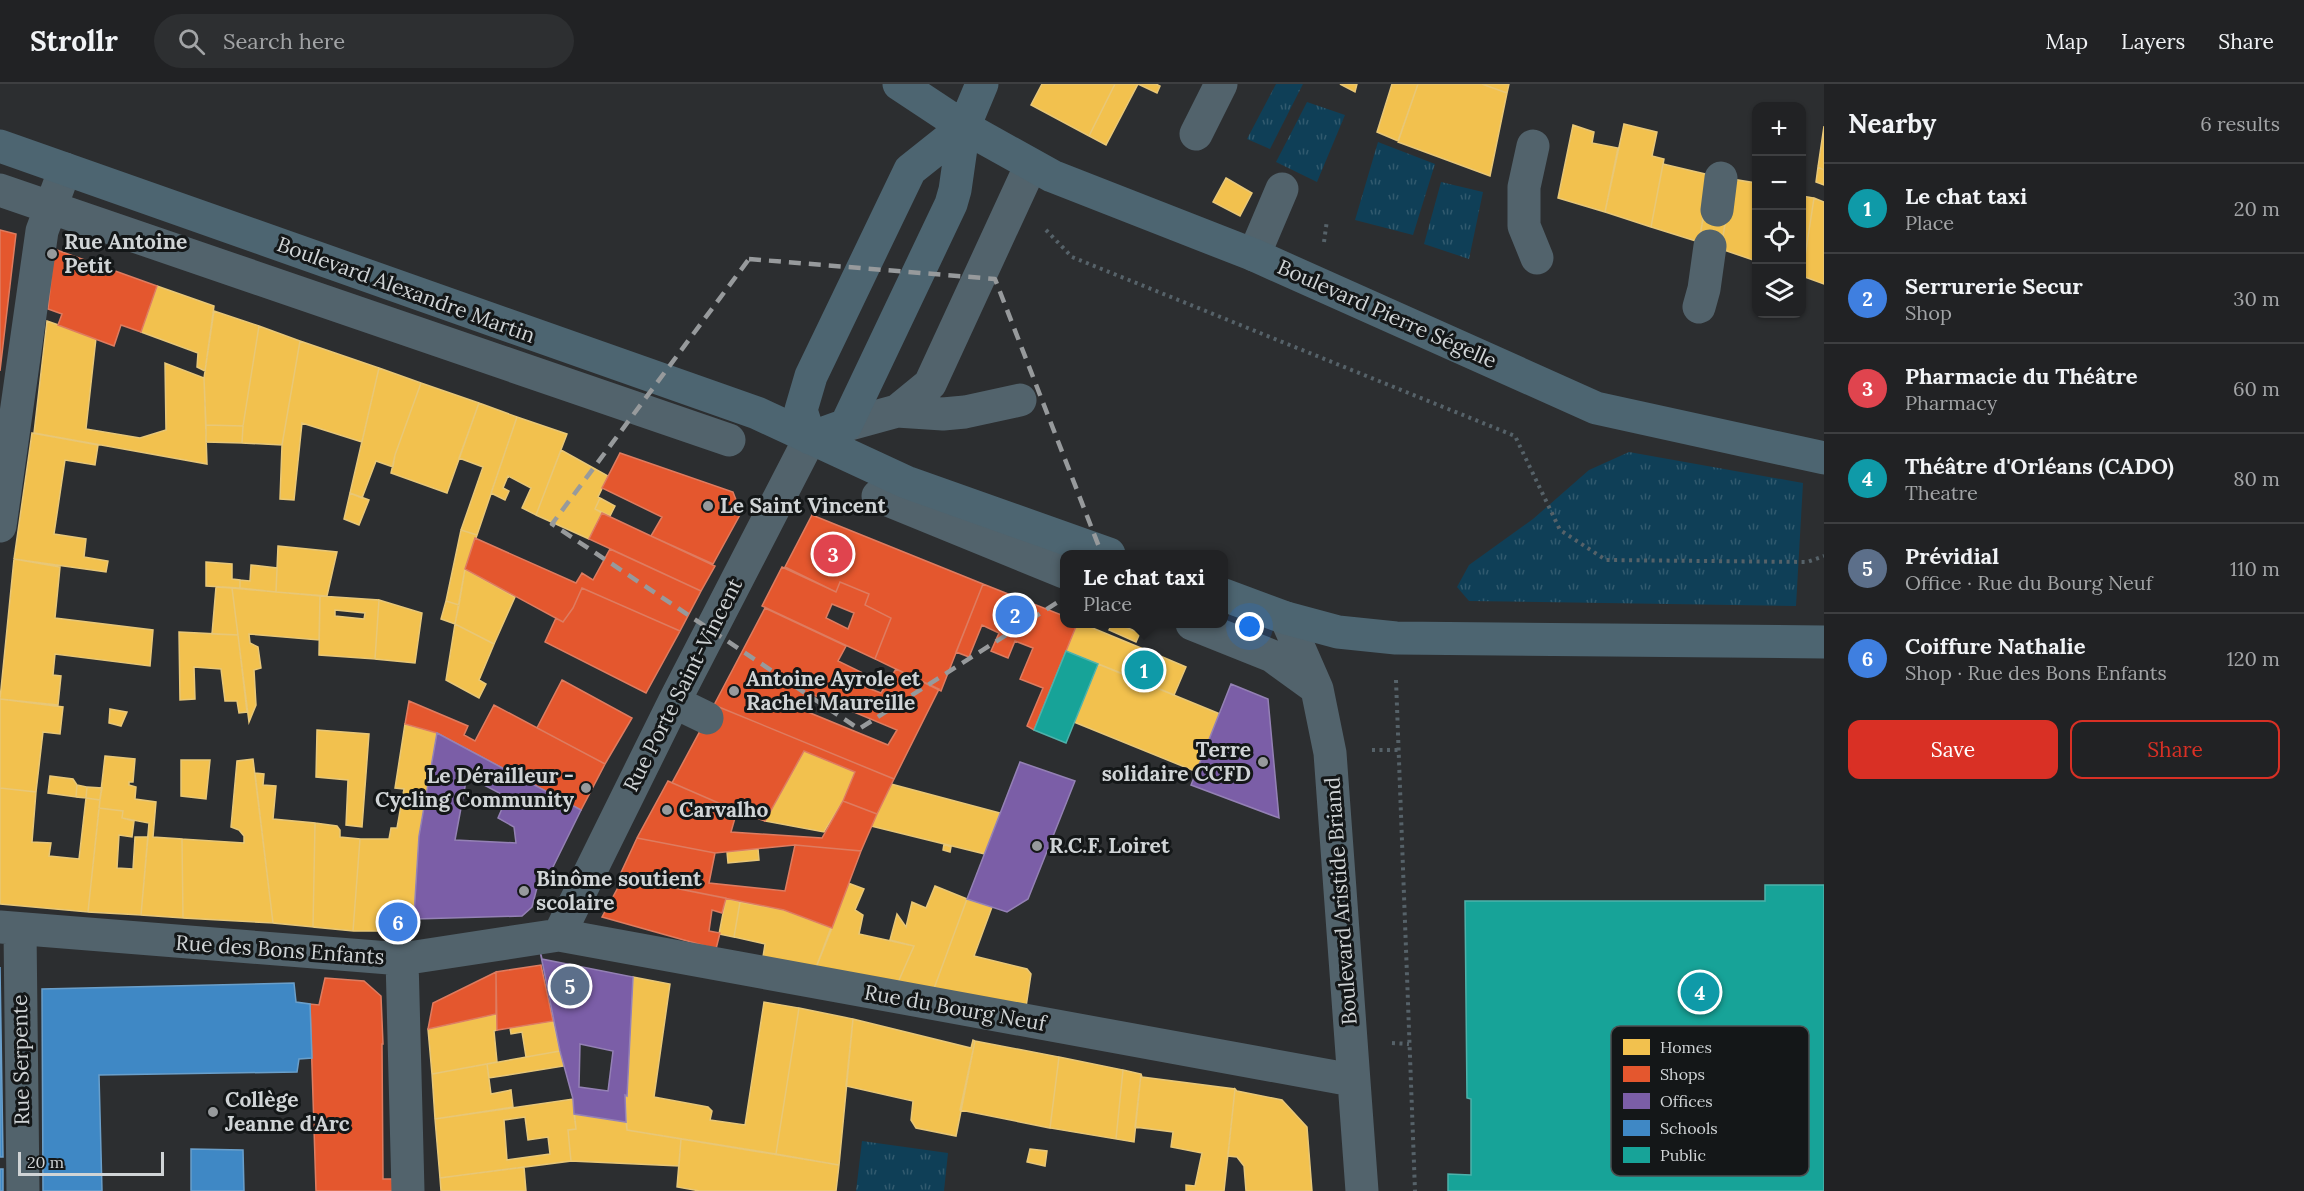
<!DOCTYPE html>
<html lang="en">
<head>
<meta charset="utf-8">
<style>
  body { margin:0; font-family:Lora,serif; background:#2d2f31; color:#f1f3f6 }
  .controls { position:absolute; right:18px; top:18px; display:grid; overflow:hidden; border-radius:12px; box-shadow:0 2px 4px #0004 }
  .controls button { width:54px; height:54px; display:grid; place-items:center; padding:0; border:0; border-bottom:2px solid #3e3f41; background:#212224; color:#f1f3f6; font:30px sans-serif }
  .scale { position:absolute; left:18px; bottom:15px; width:146px; box-sizing:border-box; padding-left:6px; border:3px solid #d0d4d6; border-top:0; font-size:16px; line-height:21px; white-space:nowrap; color:#d0d4d6; -webkit-text-stroke:4px #141718; paint-order:stroke }
  .you { position:absolute; left:1250px; top:543px; width:21px; height:21px; margin:-15px; border:4px solid #fff; border-radius:50%; background:#1a73e8; box-shadow:0 0 0 9px #1a73e833 }
  .badge { display:grid; place-items:center; width:39px; height:39px; border-radius:50%; background:#d93025; color:#fff; font-size:20px; font-weight:700 }
  .pin { position:absolute; translate:-50% -50%; border:3px solid #fff; box-shadow:0 2px 6px #0006 }
  .popup { position:absolute; left:1060px; top:466px; width:168px; height:78px; box-sizing:border-box; display:grid; place-content:center; border-radius:12px; background:#212224; filter:drop-shadow(0 2px 4px #0005); font-size:20px; white-space:nowrap; color:#a2a4a6 }
  .popup b { font-size:22px; color:#f1f3f6 }
  .popup::after { content:''; position:absolute; left:50%; top:100%; margin-left:-12px; border:12px solid transparent; border-top-color:#212224 }
  .list { margin:0; padding:0; list-style:none }
  h2 { display:flex; justify-content:space-between; align-items:center; height:78px; margin:0; padding:0 24px; font-size:26px }
  h2 small { font-size:20px; font-weight:400; color:#a2a4a6 }
  .list li { display:grid; grid-template-columns:39px 1fr auto; gap:18px; align-items:center; box-sizing:border-box; height:90px; padding:0 24px; border-top:2px solid #3e3f41 }
  .list b { display:block; font-size:22px; white-space:nowrap }
  .list p { margin:0; font-size:20px; white-space:nowrap; color:#a2a4a6 }
  .list em { font-size:20px; font-style:normal; color:#a2a4a6 }
  .actions { display:flex; gap:12px; padding:18px 24px }
  .actions a { flex:1; padding:14px 0; border:2px solid #d93025; border-radius:12px; text-align:center; font-size:21px; color:#d93025 }
  .actions .main { background:#d93025; color:#fff }
  .icon { flex:none; width:33px; height:33px; fill:none; stroke:currentColor; stroke-width:2; stroke-linecap:round; stroke-linejoin:round }
  .map { position:relative; flex:none; width:1824px; height:1107px; overflow:hidden }
  header { display:flex; align-items:center; gap:36px; box-sizing:border-box; height:84px; padding:0 30px; background:#212224; border-bottom:2px solid #3e3f41 }
  header strong { font-size:28px }
  nav { display:flex; gap:33px; margin-inline-start:auto; font-size:21px }
  .search { width:420px; height:54px; background:#2d2f31; display:flex; align-items:center; gap:15px; box-sizing:border-box; padding:0 21px; border-radius:33px; color:#a2a4a6; font-size:22px }
  main { display:flex }
  aside { flex:1; background:#212224 }
  .map>svg:first-child { display:block }
</style>
</head>
<body>
<header>
<strong>Strollr</strong>
<div class="search"><svg class="icon" aria-label="search" viewBox="0 0 24 24"><circle cx="10" cy="10" r="6"/><path d="M15 15l6 6"/></svg>Search here</div>
<nav><a>Map</a><a>Layers</a><a>Share</a></nav>
</header>
<main>
<div class="map">
<svg width="1824" height="1107" viewBox="0 0 1824 1107">
  <defs>
    <pattern id="grass-tufts" width="24" height="20" patternUnits="userSpaceOnUse" patternTransform="scale(1.5)"><rect width="24" height="20" fill="#0f3f57"/><path d="M3 7l-1-3M5 7V3M7 7l1-3M15 17l-1-3M17 17v-4M19 17l1-3" fill="none" stroke="#315a6e"/></pattern>
  </defs>
  <rect width="100%" height="100%" fill="#2c2e30"/>
  <!-- grass -->
  <path fill="url(#grass-tufts)" d="M1276 0H1303L1270 65 1247 55Z
    M1307 18 1345 31 1317 98 1276 78Z
    M1378 58 1435 80 1413 151 1355 136Z
    M1441 98 1483 108 1469 175 1424 160Z
    M1629 368 1803 399 1796 522 1469 517 1457 503 1469 481 1533 435 1589 386Z
    M862 1057 948 1069 944 1107H856Z"/>
  <!-- homes -->
  <path fill="#f2c14e" stroke="#e8c777" stroke-width="1.5" fill-rule="evenodd" d="M1042 0H1115L1089 52 1031 21Z
    M1115 0H1138L1106 61 1089 52Z
    M1138 0H1156L1160 2 1157 9Z
    M1340 0H1357L1355 8Z
    M1392 0H1418L1398 57 1377 48Z
    M1418 0H1482L1507 9 1490 92 1398 58Z
    M1482 0H1509L1507 9Z
    M1624 40 1657 48 1652 72 1664 75 1651 143 1605 128Z
    M1573 41 1594 48 1592 59 1618 64 1605 128 1558 114Z
    M1824 42V86L1818 83Z
    M1663 80 1710 91 1699 158 1651 143Z
    M1818 83 1824 86V101L1816 98Z
    M1226 94 1252 109 1240 132 1213 118Z
    M1732 95 1756 99V177L1721 165Z
    M1802 112 1814 114 1802 192Z
    M1814 114 1824 118V200L1802 192Z
    M1705 124 1727 128 1721 165 1699 158Z
    M157 202 214 222 205 287 197 283 198 269 141 248Z
    M214 227 259 242 243 342 206 341 204 294Z
    M47 237 96 254 86 345 140 354 166 346 165 279 204 294 207 380 34 349Z
    M259 242 300 257 282 361 242 359 243 342Z
    M300 257 379 284 362 358 302 339 294 416 280 415 282 361Z
    M379 284 421 299 395 371 393 383 376 377 362 414 350 409Z
    M421 299 479 319 447 409 391 389 395 371Z
    M479 319 517 333 477 451 461 446 483 383 459 374Z
    M517 333 567 350 536 431 522 424 531 404 508 392 503 404 509 407 505 416 491 409Z
    M206 341 243 342 242 359 206 358Z
    M32 349 98 361 95 381 65 376 54 450 86 455 84 473 108 477 106 488 14 475Z
    M561 366 608 392 598 413 600 414 595 425 602 429 589 455 536 431Z
    M350 409 369 416 359 441 344 435Z
    M600 414 615 422 610 432 595 425Z
    M461 446 477 451 465 485 459 521 446 517Z
    M278 462 337 468 327 512 276 508Z
    M14 475 60 483 55 534 153 546 150 582 55 570 53 591 61 592 58 621 0 615Z
    M206 478 232 480V495L240 496V504L206 502Z
    M251 481 277 484 276 508 240 504V496L250 497Z
    M465 485 515 513 494 560 455 540Z
    M216 503 232 504 238 551 212 550Z
    M232 504 320 512 319 556 249 550 250 559 258 563 261 584 254 586 256 621 249 638Z
    M320 512 379 516 375 575 319 571ZM335 526 365 529 364 535 335 532Z
    M379 516 422 529 415 579 375 575Z
    M446 517 459 521 455 540 441 535Z
    M455 540 494 560 479 596 486 600 479 614 446 596Z
    M1077 540H1083L1153 569 1141 597 1066 567Z
    M1112 540H1118L1140 549 1136 558 1109 546Z
    M179 548 238 551 247 628 239 629 237 617H225L221 585 194 583 195 615 180 616Z
    M1153 569 1186 583 1174 611 1141 597Z
    M1098 580 1220 630 1197 688 1074 638Z
    M0 615 63 623 60 650 43 648 36 708 0 704Z
    M110 625 127 628 121 642 109 639Z
    M405 640 437 649 419 752 413 847H353L360 755H389L391 744H397L404 705 395 704Z
    M317 646 369 650 362 743 346 741 348 696 316 693Z
    M804 667 855 688 843 717 824 748 765 737Z
    M105 672 135 675 133 698H129V701L136 703 135 715 156 718 153 753 182 755 183 834 141 831 149 739 122 734 123 727 99 724Z
    M253 675 273 839 183 834 182 755 244 759V752L239 746 231 743 237 677Z
    M181 676H210L206 715 181 712Z
    M255 689 264 690 263 701 276 702 273 735 315 739 313 843 273 839Z
    M50 692 73 695 77 701 76 713 48 709Z
    M891 700 1000 729 985 770 871 742Z
    M77 701 87 703 86 714 76 713Z
    M87 703 102 704 100 716 86 714Z
    M0 704 36 708 32 758 51 759 49 772 79 775 86 714 100 716 88 828 0 820Z
    M99 724 123 727 122 734 134 737 132 753 119 751 117 784 133 785 135 753H148L141 831 88 828Z
    M315 739 337 742 340 746V753L360 755 353 847 313 843Z
    M944 760 951 763 950 768 943 766Z
    M758 765 759 776 728 779 727 768Z
    M848 799 864 805 855 826 863 831 859 850 914 862 896 903 815 886Z
    M935 802 967 815 932 910 896 903 914 862 890 856 897 830 906 843 912 818 926 824Z
    M726 814 740 818 734 853 719 850Z
    M967 815 992 823 974 872 1027 885 1031 890 1026 923 932 910Z
    M740 818 784 826 832 844 815 886 763 873 765 860 734 853Z
    M633 893 670 900 654 1013 708 1023 712 1027 710 1036 745 1041 764 918 799 924 776 1070 627 1046 625 1011 627 1012Z
    M799 924 853 935 839 1081 776 1070Z
    M496 930 497 946 494 947 497 978 432 990 428 945Z
    M853 935 971 964 973 956 975 957 956 1052 916 1044 911 1036 913 1017 846 1002Z
    M553 937 560 967 526 973 522 948 511 950 510 944Z
    M975 957 1059 973 1050 1044 960 1026Z
    M560 967 564 982 489 994 487 980Z
    M1059 973 1123 986 1116 1055 1050 1044Z
    M487 980 491 1010 511 1006 513 1023 435 1035 432 990Z
    M1123 986 1141 990 1134 1058 1116 1055Z
    M1141 990 1142 993 1235 1005 1224 1107H1186V1101L1195 1102 1202 1069 1171 1063 1173 1048 1135 1043Z
    M1235 1005 1237 1007 1282 1016 1307 1043 1312 1107H1246L1244 1082 1237 1073 1228 1072Z
    M573 1015 576 1045 568 1046 571 1077 440 1094 435 1035ZM525 1033 528 1056 548 1053 550 1070 507 1076 504 1036Z
    M574 1030 626 1038 627 1046 681 1055 679 1082 571 1077 568 1046 576 1045Z
    M681 1055 839 1081 836 1107H700L677 1103Z
    M1030 1065 1047 1067 1045 1082 1027 1078Z
    M524 1083 526 1107H441L440 1094Z"/>
  <!-- shops -->
  <path fill="#e4572e" stroke="#de7c60" stroke-width="1.5" fill-rule="evenodd" d="M0 146 16 150 0 287Z
    M54 165 157 202 141 248 121 241 114 262 58 241 62 230 48 225Z
    M620 369 733 408 741 429 713 480 651 452 662 433 602 404Z
    M602 429 715 482 701 507 589 455Z
    M812 431 983 500 941 607 875 575 891 534 865 521 869 510 840 498 836 508 785 483Z
    M475 454 576 499 582 489 593 496 610 465 701 507 680 547 582 504 573 524 563 538 465 485Z
    M782 483 836 508 840 498 869 510 865 521 891 534 875 575 762 522ZM832 520 854 529 848 545 826 534Z
    M983 500 1064 532V540H1077L1034 646 1027 642 1043 604 1020 595 1033 564 1015 557 1008 574 991 567 999 549 982 541 969 573 956 568Z
    M582 504 680 547 646 609 545 558 556 534 563 538 573 524Z
    M765 524 846 562 838 577 869 592 863 602 881 609 896 585 939 605 894 695 714 621ZM811 610 897 646 888 661 803 626Z
    M562 596 632 634 605 680 537 644Z
    M409 617 468 642 464 651 475 657 494 621 605 680 581 726 437 649 405 640Z
    M714 621 894 695 877 730 843 717 855 688 804 667 765 737 737 727 672 699Z
    M668 697 737 727 731 748 822 754 843 717 877 730 861 767 795 761 715 769 637 754Z
    M637 754 715 769 709 799 785 807 795 761 861 767 832 844 784 826 619 793Z
    M619 793 726 814 722 829 712 826 709 847 720 849 716 865 602 833 622 796 618 795Z
    M541 881 553 937 497 946 496 888Z
    M496 888V930L428 945 433 919Z
    M325 894 364 897 381 912 383 960H382L383 1095H392L394 1107H316L310 920 319 921Z"/>
  <!-- offices -->
  <path fill="#7b5ea7" stroke="#9481b5" stroke-width="1.5" fill-rule="evenodd" d="M1231 600 1268 615 1279 734 1191 701Z
    M437 649 581 726 550 789 541 788 532 823 522 832 415 835V847H413L419 752ZM467 692 507 713 498 734 514 743 516 759 455 756Z
    M1020 678 1075 697 1028 815 1007 828 967 815Z
    M540 867 542 875 633 893 627 1012 625 1011 626 1038 574 1030 573 1015 560 967ZM580 960 613 967 608 1007 579 1003Z"/>
  <!-- schools -->
  <path fill="#3f88c5" stroke="#6a9fca" stroke-width="1.5" d="M0 883 3 1073H0Z
    M294 899 296 918 310 920 312 974 299 975 297 988 99 991 102 1107H43L42 905Z
    M191 1065 243 1066 244 1107H191Z
    M0 1085H3V1107H0Z"/>
  <!-- public -->
  <path fill="#17a398" stroke="#4eb2ab" stroke-width="1.5" d="M1066 567 1098 580 1066 659 1034 646Z
    M1765 801H1824V1107H1448V1090L1471 1091V1015L1467 1014 1465 817H1765Z"/>
  <g fill="none" stroke-linecap="round" stroke-linejoin="round">
    <!-- path -->
    <path stroke="#566269" stroke-width="4" stroke-dasharray="3 4.5" stroke-linecap="butt" d="M1046 146 1072 173 1515 352 1560 446 1606 476 1807 478 1824 472
      M1324 158 1327 136
      M1396 596 1415 1107
      M1372 666H1398
      M1392 959 1409 960"/>
    <!-- minor -->
    <path stroke="#52636c" stroke-width="33" d="M1196 50 1221 0
      M1533 62 1524 103V142L1537 174
      M0 106 729 356
      M1717 126 1721 94
      M1254 171 1282 105
      M1699 223 1704 205 1710 162
      M897 327 930 300 1031 81
      M846 341 897 327 943 330 965 328 1020 316
      M878 412 1064 488
      M0 442 42 147 65 85
      M1286 534 1317 605 1330 669 1362 1107
      M1192 540 1272 572 1316 604
      M674 618 707 634
      M0 843 402 875 559 851 1352 996
      M20 846 23 1107
      M559 851 674 618 810 354
      M402 875 408 1107"/>
    <!-- major -->
    <path stroke="#4d6571" stroke-width="33" d="M899 0 964 43 1052 92 1254 171 1596 324 1824 374
      M0 62 757 329 906 398 1109 470
      M810 354 846 341 951 120 955 106 964 43 982 0
      M810 354 801 326 811 292 910 86 964 43
      M1224 511 1286 534 1338 548 1396 554 1824 558"/>
  </g>
  <!-- marked area -->
  <path fill="none" stroke="#979a9c" stroke-width="4.5" stroke-dasharray="12 8" stroke-linejoin="round" d="M749 175 995 195 1108 486 859 645 552 440Z"/>
  <!-- markers -->
  <g fill="#979a9c" stroke="#141718" stroke-width="2">
    <circle cx="52" cy="170" r="6"/>
    <circle cx="708" cy="422" r="6"/>
    <circle cx="734" cy="607" r="6"/>
    <circle cx="1263" cy="678" r="6"/>
    <circle cx="586" cy="704" r="6"/>
    <circle cx="667" cy="726" r="6"/>
    <circle cx="1037" cy="762" r="6"/>
    <circle cx="524" cy="807" r="6"/>
    <circle cx="213" cy="1028" r="6"/>
  </g>
  <g text-anchor="middle" stroke-width="6" stroke-linejoin="round" paint-order="stroke">
    <!-- poi labels -->
    <g font-size="21" font-weight="bold" fill="#d0d4d6" stroke="#141718" text-anchor="start">
      <text x="64" y="165">Rue Antoine<tspan x="64" dy="24">Petit</tspan></text>
      <text x="720" y="429">Le Saint Vincent</text>
      <text x="746" y="602">Antoine Ayrole et<tspan x="746" dy="24">Rachel Maureille</tspan></text>
      <text x="1251" y="673" text-anchor="end">Terre<tspan x="1251" dy="24">solidaire CCFD</tspan></text>
      <text x="574" y="699" text-anchor="end">Le Dérailleur -<tspan x="574" dy="24">Cycling Community</tspan></text>
      <text x="679" y="733">Carvalho</text>
      <text x="1049" y="769">R.C.F. Loiret</text>
      <text x="536" y="802">Binôme soutient<tspan x="536" dy="24">scolaire</tspan></text>
      <text x="225" y="1023">Collège<tspan x="225" dy="24">Jeanne d'Arc</tspan></text>
    </g>
    <!-- street labels -->
    <g font-size="21" fill="#d0d4d6" stroke="#141718">
      <text transform="translate(406 206) rotate(20)" y="7">Boulevard Alexandre Martin</text>
      <text transform="translate(1387 230) rotate(24)" y="7">Boulevard Pierre Ségelle</text>
      <text transform="translate(683 601) rotate(-63)" y="7">Rue Porte Saint-Vincent</text>
      <text transform="translate(1341 817) rotate(-94)" y="7">Boulevard Aristide Briand</text>
      <text transform="translate(280 866) rotate(4)" y="7">Rue des Bons Enfants</text>
      <text transform="translate(955 924) rotate(10)" y="7">Rue du Bourg Neuf</text>
      <text transform="translate(21 976) rotate(-91)" y="7">Rue Serpente</text>
    </g>
  </g>
  <!-- legend -->
  <rect x="1611" y="942" width="198" height="150" rx="9" fill="#141718" stroke="#4c5051" stroke-width="1.5"/>
  <rect x="1623" y="955" width="27" height="16" fill="#f2c14e"/>
  <rect x="1623" y="982" width="27" height="16" fill="#e4572e"/>
  <rect x="1623" y="1009" width="27" height="16" fill="#7b5ea7"/>
  <rect x="1623" y="1036" width="27" height="16" fill="#3f88c5"/>
  <rect x="1623" y="1063" width="27" height="16" fill="#17a398"/>
  <g font-size="16" fill="#d0d4d6">
    <text x="1660" y="969">Homes</text>
    <text x="1660" y="996">Shops</text>
    <text x="1660" y="1023">Offices</text>
    <text x="1660" y="1050">Schools</text>
    <text x="1660" y="1077">Public</text>
  </g>
</svg>
<div class="controls">
<button>+</button>
<button>−</button>
<button><svg class="icon" aria-label="locate" viewBox="0 0 24 24"><circle cx="12" cy="12" r="6"/><path d="M12 2v4M12 18v4M2 12h4M18 12h4"/></svg></button>
<button><svg class="icon" aria-label="layers" viewBox="0 0 24 24"><path d="M12 4l9 5-9 5-9-5zM3 14l9 5 9-5"/></svg></button>
</div>
<div class="scale">20 m</div>
<div class="you"></div>
<div class="pin badge" style="left:1144px;top:586px;background:#0f9aa8">1</div>
<div class="popup"><b>Le chat taxi</b>Place</div>
<div class="pin badge" style="left:1015px;top:531px;background:#3f7fe0">2</div>
<div class="pin badge" style="left:833px;top:470px;background:#e0444e">3</div>
<div class="pin badge" style="left:1700px;top:908px;background:#0f9aa8">4</div>
<div class="pin badge" style="left:570px;top:902px;background:#5c6f8a">5</div>
<div class="pin badge" style="left:398px;top:838px;background:#3f7fe0">6</div>
</div>
<aside>
<h2>Nearby<small>6 results</small></h2>
<ul class="list">
<li><span class="badge" style="background:#0f9aa8">1</span><div><b>Le chat taxi</b><p>Place</p></div><em>20 m</em></li>
<li><span class="badge" style="background:#3f7fe0">2</span><div><b>Serrurerie Secur</b><p>Shop</p></div><em>30 m</em></li>
<li><span class="badge" style="background:#e0444e">3</span><div><b>Pharmacie du Théâtre</b><p>Pharmacy</p></div><em>60 m</em></li>
<li><span class="badge" style="background:#0f9aa8">4</span><div><b>Théâtre d'Orléans (CADO)</b><p>Theatre</p></div><em>80 m</em></li>
<li><span class="badge" style="background:#5c6f8a">5</span><div><b>Prévidial</b><p>Office · Rue du Bourg Neuf</p></div><em>110 m</em></li>
<li><span class="badge" style="background:#3f7fe0">6</span><div><b>Coiffure Nathalie</b><p>Shop · Rue des Bons Enfants</p></div><em>120 m</em></li>
</ul>
<div class="actions"><a class="main">Save</a><a>Share</a></div>
</aside>
</main>
</body>
</html>
